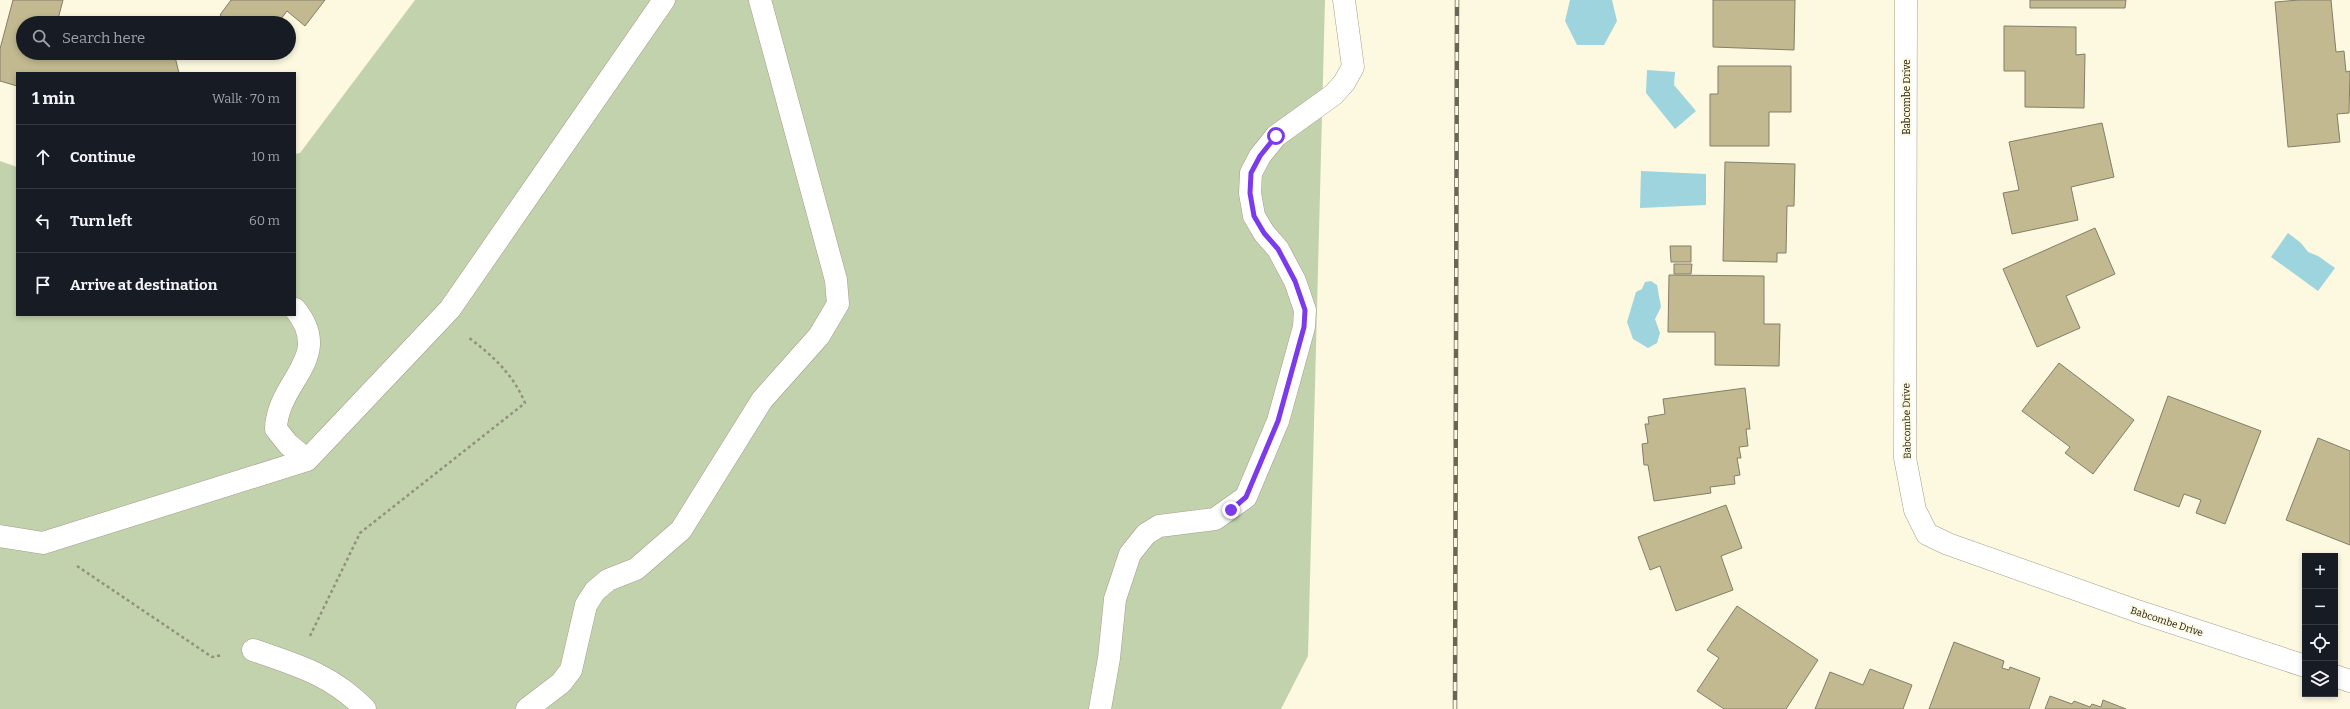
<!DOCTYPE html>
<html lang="en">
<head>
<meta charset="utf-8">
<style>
  body { margin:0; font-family:Bitter,serif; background:#20242c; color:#f1f3f6 }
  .controls { position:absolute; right:12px; bottom:12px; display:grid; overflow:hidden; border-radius:0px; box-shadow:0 2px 6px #0003 }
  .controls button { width:36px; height:36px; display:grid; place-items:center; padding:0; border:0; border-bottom:1px solid #363941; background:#171b24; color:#f1f3f6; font:20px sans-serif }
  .stop { position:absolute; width:12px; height:12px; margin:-9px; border:3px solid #7c3aed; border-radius:50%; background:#fff }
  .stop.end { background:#7c3aed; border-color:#fff; box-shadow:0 1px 4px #0008 }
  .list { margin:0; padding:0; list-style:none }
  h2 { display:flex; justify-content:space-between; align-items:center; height:52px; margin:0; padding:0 16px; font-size:17px }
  h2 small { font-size:13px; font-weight:400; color:#9ea1a6 }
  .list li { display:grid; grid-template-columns:26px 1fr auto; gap:12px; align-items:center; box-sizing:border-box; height:64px; padding:0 16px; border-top:1px solid #363941 }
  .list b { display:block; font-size:15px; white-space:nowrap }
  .list em { font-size:13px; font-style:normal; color:#9ea1a6 }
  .icon { flex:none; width:22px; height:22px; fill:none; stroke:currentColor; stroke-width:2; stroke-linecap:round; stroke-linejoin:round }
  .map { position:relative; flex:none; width:2350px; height:709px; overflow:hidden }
  .search { position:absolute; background:#171b24; box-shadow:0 2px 6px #0003; left:16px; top:16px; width:280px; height:44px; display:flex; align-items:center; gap:10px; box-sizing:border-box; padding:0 14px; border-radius:22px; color:#9ea1a6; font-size:15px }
  .panel { position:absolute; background:#171b24; box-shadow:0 2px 6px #0003; left:16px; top:72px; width:280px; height:244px; border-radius:0px }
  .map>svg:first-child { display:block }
</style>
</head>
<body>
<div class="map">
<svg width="2350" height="709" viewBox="0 0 2350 709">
  <rect width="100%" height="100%" fill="#fdf8e0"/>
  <!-- green -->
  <path fill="#c2d2ac" d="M415 0H1325L1308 656 1281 709H0V161L17 167V315H295V154L300 153Z"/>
  <!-- water -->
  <path fill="#9ed4dd" d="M1570 0H1612L1617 21 1604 45H1577L1565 21Z
    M1647 70 1675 72 1674 85 1696 111 1675 129 1646 93Z
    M1641 171 1706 174V205L1640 208Z
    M2288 233 2301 243 2308 252 2318 256 2335 268 2318 291 2271 257Z
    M1651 281 1657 285 1661 307 1655 319 1660 333 1657 343 1648 348 1633 339 1627 322 1636 292 1642 289 1645 282Z"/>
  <!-- building -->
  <path fill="#c2b990" stroke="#837e68" d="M13 0H63L58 19 73 23H23V53H174L179 73H17V86L0 81V49Z
    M231 0H325L305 26 287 11 278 23H231L220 15Z
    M1713 0H1795L1794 50 1713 47Z
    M2030 0H2126L2125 8H2030Z
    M2299 0H2331L2336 52 2344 51 2346 72 2350 71 2349 113 2337 114 2340 142 2288 147 2275 2Z
    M2004 26 2076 27V55L2085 54 2084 108 2025 107V71H2004Z
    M1718 66H1791V112H1769V146H1710V94H1718Z
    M2102 123 2114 177 2071 187 2078 220 2012 234 2003 193 2019 190 2009 142Z
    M1725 162 1795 164 1794 206H1787L1786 253H1777V262L1723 261Z
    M2095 228 2115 274 2066 296 2080 328 2037 347 2003 269Z
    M1670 246H1691V262H1671Z
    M1674 264H1692L1691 274H1674Z
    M1669 275 1764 276V324H1780L1779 366 1715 365V332H1668Z
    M2059 363 2134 420 2093 474 2065 453 2070 447 2022 411Z
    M1745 388 1750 429H1746L1748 446 1739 447 1741 458H1737L1740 475 1734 476 1735 484 1710 487 1711 493 1654 501 1648 465H1644L1642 444 1648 443 1645 424H1649L1648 417 1665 414 1663 399Z
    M2168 396 2261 431 2225 524 2196 513 2201 500 2184 494 2179 507 2134 490Z
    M2318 438 2350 451V545L2286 520Z
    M1726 505 1742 548 1721 556 1733 590 1676 611 1660 566 1650 570 1638 537Z
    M1737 606 1818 660 1786 709H1724L1697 691 1719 658 1707 650Z
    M1954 642 2004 661 2002 668 2009 670 2010 667 2040 678 2029 709H1929Z
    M1870 669 1912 685 1903 709H1815L1830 672 1863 685Z
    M2050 696 2072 704 2074 701 2090 707 2092 704 2101 707 2103 700 2126 709H2045Z"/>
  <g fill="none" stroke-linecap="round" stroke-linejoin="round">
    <!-- service casing -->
    <g stroke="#a39e88" stroke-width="23">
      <path id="service" d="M295 309C335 358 277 381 276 429L288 444 307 460
        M0 536 43 543 307 460 450 309 664 0
        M253 650C297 665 332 675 365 709
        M527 709 561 683 571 670 586 605 595 591 608 580 636 569 681 530 762 400 819 336 838 304 836 280 760 0
        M1100 709 1109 658 1115 599 1130 554 1146 534 1159 526 1215 519 1246 497 1278 421 1304 327 1305 310 1295 281 1278 249 1264 233 1254 216 1250 193 1251 173 1260 156 1276 136 1333 95 1344 83 1353 67 1344 0"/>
    </g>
    <!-- minor casing -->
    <g stroke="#a39e88" stroke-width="23">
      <path id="minor" d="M1906 0 1905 458 1915 510 1927 534 1948 544 2137 611 2305 666
        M2335 676 2350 681"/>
    </g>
    <!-- path -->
    <path stroke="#93907f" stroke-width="2.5" stroke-dasharray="3 3" stroke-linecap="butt" d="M77 566 212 657 223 655
      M310 636 360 533 525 403C513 374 493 356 468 337"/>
    <!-- service -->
    <use href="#service" stroke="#fff" stroke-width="22"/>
    <!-- minor -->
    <use href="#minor" stroke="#fff" stroke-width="22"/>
    <!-- rail casing -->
    <g stroke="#686657" stroke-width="4.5">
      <path id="rail" d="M1455 709 1457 0"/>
    </g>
    <!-- rail -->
    <use href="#rail" stroke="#fdf8e0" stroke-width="3" stroke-dasharray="9" stroke-linecap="butt"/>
  </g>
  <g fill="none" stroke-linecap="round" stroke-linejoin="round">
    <!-- route -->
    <path stroke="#7c3aed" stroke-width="5" d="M1231 510 1246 497 1278 421 1304 327 1305 310 1295 281 1278 249 1264 233 1254 216 1250 193 1251 173 1260 156 1276 136"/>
  </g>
  <g text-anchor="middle" stroke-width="4" stroke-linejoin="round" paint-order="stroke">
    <!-- street labels -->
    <g font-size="10" fill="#16150c" stroke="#fdf8e0">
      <text transform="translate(1906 97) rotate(-90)" y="4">Babcombe Drive</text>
      <text transform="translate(1906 421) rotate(-91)" y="4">Babcombe Drive</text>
      <text transform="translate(2167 621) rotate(18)" y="4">Babcombe Drive</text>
    </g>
  </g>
</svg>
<div class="controls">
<button>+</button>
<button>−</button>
<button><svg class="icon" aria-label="locate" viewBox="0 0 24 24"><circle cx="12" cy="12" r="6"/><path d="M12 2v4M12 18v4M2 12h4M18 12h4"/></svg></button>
<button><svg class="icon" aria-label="layers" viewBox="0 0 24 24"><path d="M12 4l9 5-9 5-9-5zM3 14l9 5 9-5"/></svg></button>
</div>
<div class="stop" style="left:1276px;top:136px"></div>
<div class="stop end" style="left:1231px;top:510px"></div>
<div class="search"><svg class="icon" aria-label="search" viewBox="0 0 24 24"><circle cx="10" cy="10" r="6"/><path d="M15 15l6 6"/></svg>Search here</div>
<section class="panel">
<h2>1 min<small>Walk · 70 m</small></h2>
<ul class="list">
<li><svg class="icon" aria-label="ahead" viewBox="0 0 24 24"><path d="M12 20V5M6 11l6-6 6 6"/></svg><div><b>Continue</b></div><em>10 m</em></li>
<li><svg class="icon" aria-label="left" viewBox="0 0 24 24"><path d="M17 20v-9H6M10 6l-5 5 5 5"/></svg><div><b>Turn left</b></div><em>60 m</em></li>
<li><svg class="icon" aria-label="arrive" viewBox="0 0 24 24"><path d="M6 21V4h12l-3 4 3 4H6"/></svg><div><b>Arrive at destination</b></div></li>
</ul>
</section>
</div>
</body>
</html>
